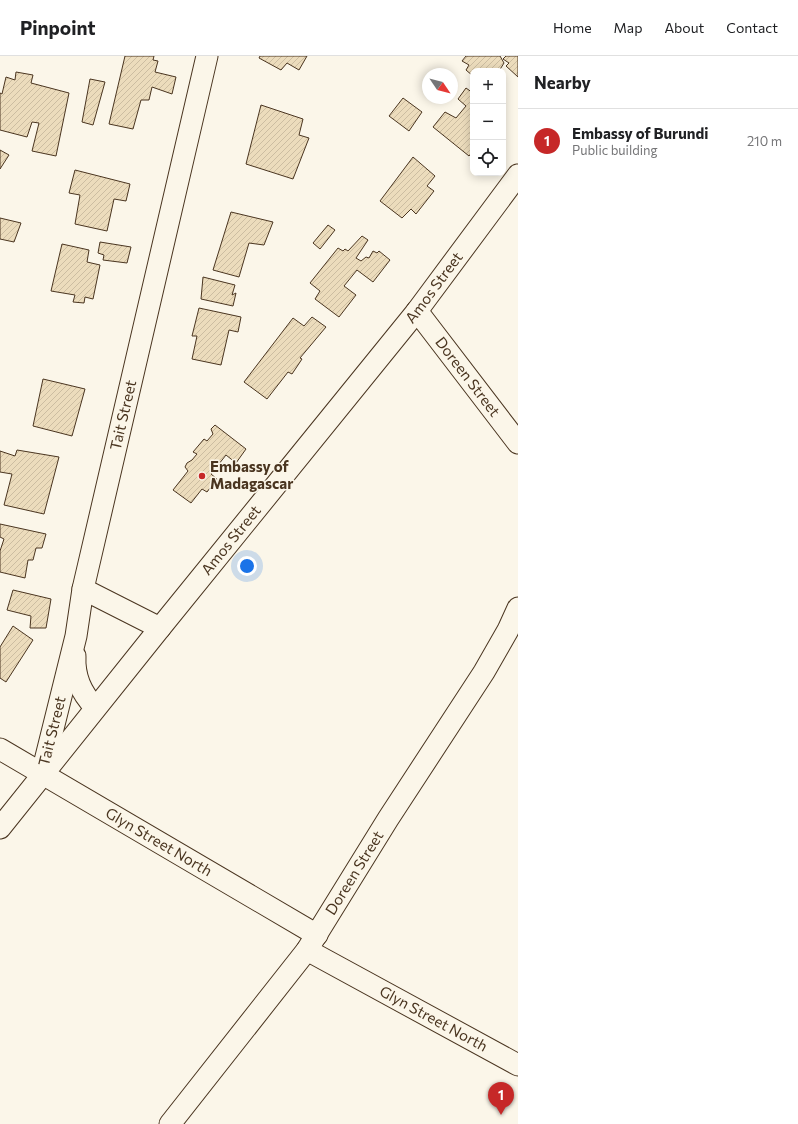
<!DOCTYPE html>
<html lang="en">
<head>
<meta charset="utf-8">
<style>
  body { margin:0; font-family:Commissioner,sans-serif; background:#f6f6f6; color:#202124 }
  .controls { position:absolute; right:12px; top:12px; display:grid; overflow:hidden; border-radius:8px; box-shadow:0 2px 10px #0003 }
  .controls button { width:36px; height:36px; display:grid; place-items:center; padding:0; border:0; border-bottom:1px solid #e0e0e0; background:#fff; color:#202124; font:20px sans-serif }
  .compass { position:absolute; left:422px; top:12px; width:36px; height:36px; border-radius:50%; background:#fff; box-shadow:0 2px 10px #0003; rotate:125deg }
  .you { position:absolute; left:247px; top:510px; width:14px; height:14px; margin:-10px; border:3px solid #fff; border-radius:50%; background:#1a73e8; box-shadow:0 0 0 6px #1a73e833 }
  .badge { display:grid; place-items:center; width:26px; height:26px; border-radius:50%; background:#c62828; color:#fff; font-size:13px; font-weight:700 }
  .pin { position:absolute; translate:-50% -33px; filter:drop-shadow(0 1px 2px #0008) }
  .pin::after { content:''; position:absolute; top:21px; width:14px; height:12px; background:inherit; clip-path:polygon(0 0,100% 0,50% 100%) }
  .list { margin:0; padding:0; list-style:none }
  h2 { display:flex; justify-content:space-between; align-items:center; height:52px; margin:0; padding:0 16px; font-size:17px }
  h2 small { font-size:13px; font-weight:400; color:#757577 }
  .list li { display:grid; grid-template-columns:26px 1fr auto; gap:12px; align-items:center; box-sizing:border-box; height:64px; padding:0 16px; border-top:1px solid #e0e0e0 }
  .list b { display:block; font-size:15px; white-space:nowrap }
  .list p { margin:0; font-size:13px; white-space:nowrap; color:#757577 }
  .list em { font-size:13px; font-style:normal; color:#757577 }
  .icon { flex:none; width:22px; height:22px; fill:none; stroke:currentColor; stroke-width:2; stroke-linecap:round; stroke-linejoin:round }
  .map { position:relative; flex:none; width:518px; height:1068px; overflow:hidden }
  header { display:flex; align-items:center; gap:24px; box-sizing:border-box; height:56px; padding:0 20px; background:#fff; border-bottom:1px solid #e0e0e0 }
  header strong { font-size:19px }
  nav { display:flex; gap:22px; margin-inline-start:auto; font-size:14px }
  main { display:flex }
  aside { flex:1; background:#fff }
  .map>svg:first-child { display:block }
</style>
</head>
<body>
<header>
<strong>Pinpoint</strong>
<nav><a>Home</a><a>Map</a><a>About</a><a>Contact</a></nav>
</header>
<main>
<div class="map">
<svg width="518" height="1068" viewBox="0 0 518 1068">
  <defs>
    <pattern id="building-hatch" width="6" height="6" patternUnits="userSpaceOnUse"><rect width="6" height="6" fill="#ecdcbc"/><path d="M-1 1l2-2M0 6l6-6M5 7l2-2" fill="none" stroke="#ccbda1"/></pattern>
  </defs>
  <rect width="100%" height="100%" fill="#fbf6e9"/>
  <!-- building -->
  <path fill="url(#building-hatch)" stroke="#4a3520" d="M125 0H154L153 4 158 5 155 16 176 21 172 38 152 31 149 44H141L133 73 109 68Z
    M260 0H307L299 14 287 7 281 14 259 2Z
    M466 0H500L504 7 499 15H473V20L466 14 469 9 462 5Z
    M506 0H518V21L506 10 509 7 503 3Z
    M16 16 33 19 31 27 69 37 56 100 32 95 39 67 32 66 27 81 0 74V37L2 38 6 21 15 24Z
    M90 23 105 26 93 69 82 66Z
    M466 32 473 37V74L470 78 473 81V95L469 100 433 71 445 56 456 62 466 50 458 43Z
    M403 42 422 56 409 75 389 60Z
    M261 49 303 63 299 79 309 82 293 123 246 108Z
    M0 94 9 99 0 113Z
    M413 101 435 120 427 130 434 135 416 158 411 153 402 162 380 145Z
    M75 114 130 128 126 145 114 143 107 175 75 168 80 139 69 137Z
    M231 156 273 166 264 189 249 187 239 221 213 214Z
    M0 162 21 167 14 186 0 183Z
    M328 169 335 174 320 193 313 187Z
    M362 180 368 184 356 202 361 205 366 201 369 202 373 195 377 197 379 195 390 204 373 226 357 214 344 230 356 239 339 261 315 243 320 235 310 227 338 192 343 195 345 193 348 195Z
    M100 186 131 191 127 207 103 204 104 199 98 197Z
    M62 188 89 194 87 206 100 209 93 243 85 241 84 247 73 246 75 239 51 235Z
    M203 221 235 229 232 239 236 237 233 250 201 243Z
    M199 252 241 261 238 276 229 274 221 309 192 303 197 280H192Z
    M312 261 326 271 300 302 302 303 292 318 288 316 267 343 244 326 293 262 304 270Z
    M43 323 85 333 72 380 33 370Z
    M215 369 246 393 236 407 226 399 211 418 217 423 207 436 202 433 191 447 173 434 188 415 185 411 187 407 192 404 197 398 193 396 204 383 207 385 213 378 211 373Z
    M17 394 59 401 44 458 4 449 12 418 0 416V395L15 400Z
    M0 468 46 478 42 492H36L33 504H28L25 522 0 516V495L4 483 0 481Z
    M13 534 51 543 46 572H30L31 560 7 554Z
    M13 570 33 584 6 626 0 622V591Z"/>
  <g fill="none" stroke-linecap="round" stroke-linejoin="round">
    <!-- minor casing -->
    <g stroke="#4a3520" stroke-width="23">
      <g id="minor">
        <path id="s1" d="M417 255 518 387"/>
        <path d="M83 533 160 572"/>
        <path d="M75 600C74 620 81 637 95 651"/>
        <path id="s2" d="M0 693 317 879"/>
        <path id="s3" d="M43 713 76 580 83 533 207 0"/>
        <path id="s4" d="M0 772 160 572 417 255 518 119"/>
        <path id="s5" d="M307 894 518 1009"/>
        <path id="s6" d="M170 1068 307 894 388 763 484 616 508 574 518 552"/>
      </g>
    </g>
    <!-- minor -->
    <use href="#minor" stroke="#fbf6e9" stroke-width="21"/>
  </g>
  <!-- markers -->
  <circle fill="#c62828" stroke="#fbf6e9" stroke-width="1.5" cx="202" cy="420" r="4"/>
  <g text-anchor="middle" stroke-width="3" stroke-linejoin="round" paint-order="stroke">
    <!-- street labels -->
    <g font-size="15" fill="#4a3520" stroke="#fbf6e9">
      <text dy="5" stroke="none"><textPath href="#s4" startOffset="693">Amos Street</textPath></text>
      <text dy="5" stroke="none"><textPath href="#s1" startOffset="83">Doreen Street</textPath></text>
      <text dy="5" stroke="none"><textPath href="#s3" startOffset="363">Tait Street</textPath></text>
      <text dy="5" stroke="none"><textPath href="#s4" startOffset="369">Amos Street</textPath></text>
      <text dy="5" stroke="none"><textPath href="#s3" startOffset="39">Tait Street</textPath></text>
      <text dy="5" stroke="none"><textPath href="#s2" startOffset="184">Glyn Street North</textPath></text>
      <text dy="5" stroke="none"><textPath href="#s6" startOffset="312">Doreen Street</textPath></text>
      <text dy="5" stroke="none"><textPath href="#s5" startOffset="144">Glyn Street North</textPath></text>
    </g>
    <!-- poi labels -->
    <g font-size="15" font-weight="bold" fill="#4a3520" stroke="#fbf6e9" text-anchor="start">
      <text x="210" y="416">Embassy of<tspan x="210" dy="17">Madagascar</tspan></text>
    </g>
  </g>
</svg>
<div class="controls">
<button>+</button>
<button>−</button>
<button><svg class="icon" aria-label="locate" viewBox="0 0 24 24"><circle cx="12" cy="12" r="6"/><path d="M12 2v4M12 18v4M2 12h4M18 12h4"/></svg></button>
</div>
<svg class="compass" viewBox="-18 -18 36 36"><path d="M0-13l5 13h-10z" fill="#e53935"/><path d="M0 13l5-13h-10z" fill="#757577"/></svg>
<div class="you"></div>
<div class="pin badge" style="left:501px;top:1059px">1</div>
</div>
<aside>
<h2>Nearby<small></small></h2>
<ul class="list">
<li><span class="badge">1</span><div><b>Embassy of Burundi</b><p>Public building</p></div><em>210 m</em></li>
</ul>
</aside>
</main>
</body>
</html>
